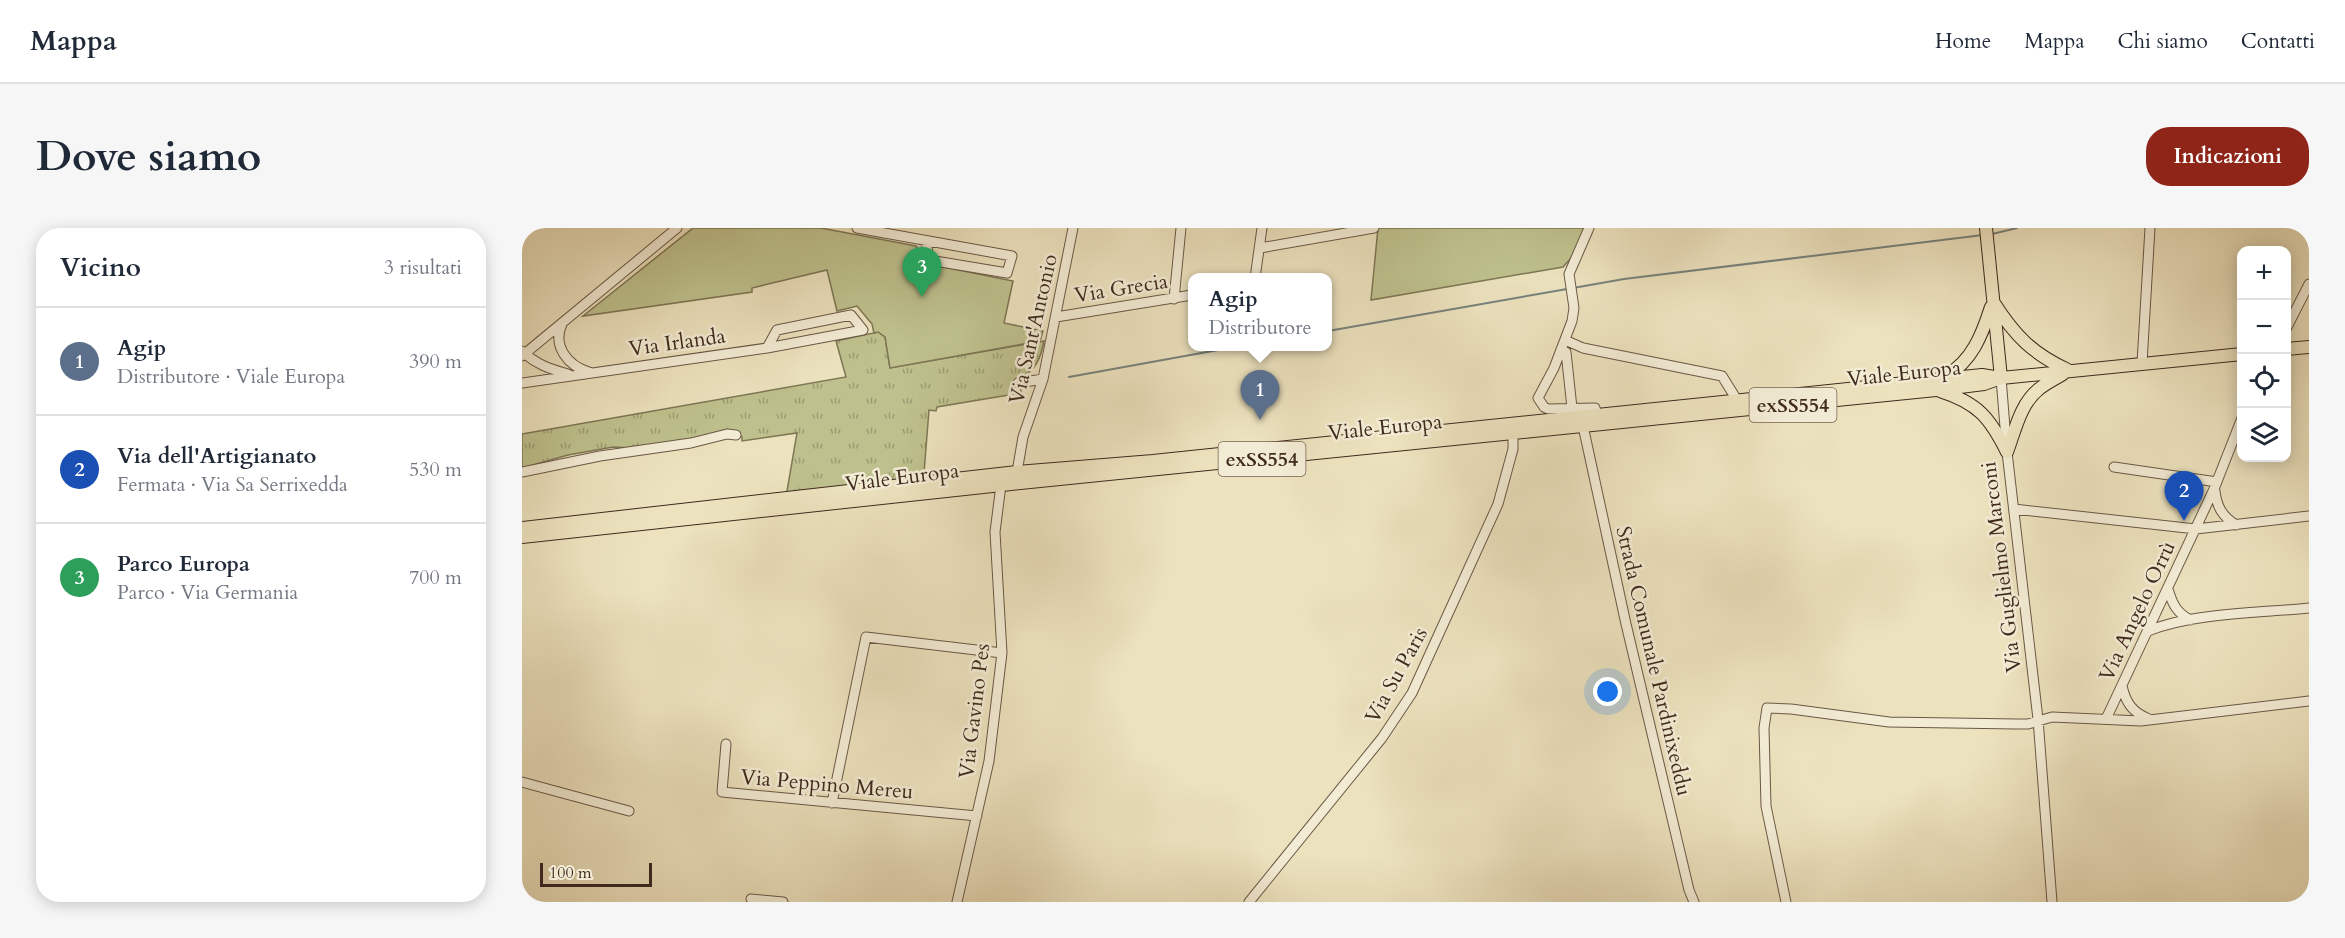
<!DOCTYPE html>
<html lang="it">
<head>
<meta charset="utf-8">
<style>
  body { margin:0; font-family:Cardo,serif; background:#f6f6f7; color:#1f2937 }
  .controls { position:absolute; right:18px; top:18px; display:grid; overflow:hidden; border-radius:12px; box-shadow:0 3px 15px #0003 }
  .controls button { width:54px; height:54px; display:grid; place-items:center; padding:0; border:0; border-bottom:2px solid #e0e1e3; background:#fff; color:#1f2937; font:30px sans-serif }
  .scale { position:absolute; left:18px; bottom:15px; width:112px; box-sizing:border-box; padding-left:6px; border:3px solid #3f2a1d; border-top:0; font-size:16px; line-height:21px; white-space:nowrap; color:#3f2a1d; -webkit-text-stroke:4px #f3ecd5; paint-order:stroke }
  .you { position:absolute; left:1086px; top:464px; width:21px; height:21px; margin:-15px; border:4px solid #fff; border-radius:50%; background:#1a73e8; box-shadow:0 0 0 9px #1a73e833 }
  .badge { display:grid; place-items:center; width:39px; height:39px; border-radius:50%; background:#8f2418; color:#fff; font-size:20px; font-weight:700 }
  .pin { position:absolute; translate:-50% -50px; filter:drop-shadow(0 2px 3px #0008) }
  .pin::after { content:''; position:absolute; top:32px; width:21px; height:18px; background:inherit; clip-path:polygon(0 0,100% 0,50% 100%) }
  .popup { position:absolute; left:666px; top:45px; width:144px; height:78px; box-sizing:border-box; display:grid; place-content:center; border-radius:12px; background:#fff; filter:drop-shadow(0 2px 4px #0005); font-size:20px; white-space:nowrap; color:#747a83 }
  .popup b { font-size:22px; color:#1f2937 }
  .popup::after { content:''; position:absolute; left:50%; top:100%; margin-left:-12px; border:12px solid transparent; border-top-color:#fff }
  .list { margin:0; padding:0; list-style:none }
  h2 { display:flex; justify-content:space-between; align-items:center; height:78px; margin:0; padding:0 24px; font-size:26px }
  h2 small { font-size:20px; font-weight:400; color:#747a83 }
  .list li { display:grid; grid-template-columns:39px 1fr auto; gap:18px; align-items:center; box-sizing:border-box; height:108px; padding:0 24px; border-top:2px solid #e0e1e3 }
  .list b { display:block; font-size:22px; white-space:nowrap }
  .list p { margin:0; font-size:20px; white-space:nowrap; color:#747a83 }
  .list em { font-size:20px; font-style:normal; color:#747a83 }
  .icon { flex:none; width:33px; height:33px; fill:none; stroke:currentColor; stroke-width:2; stroke-linecap:round; stroke-linejoin:round }
  .map { position:relative; flex:none; width:1787px; height:674px; overflow:hidden; border-radius:24px }
  header { display:flex; align-items:center; gap:36px; box-sizing:border-box; height:84px; padding:0 30px; background:#fff; border-bottom:2px solid #e0e1e3 }
  header strong { font-size:28px }
  nav { display:flex; gap:33px; margin-inline-start:auto; font-size:21px }
  .intro { display:flex; align-items:center; justify-content:space-between; box-sizing:border-box; height:144px; padding:0 36px }
  h1 { margin:0; font-size:42px }
  .button { padding:15px 27px; border-radius:24px; background:#8f2418; color:#fff; font-size:21px; font-weight:700 }
  main { display:flex; gap:36px; padding:0 36px }
  aside { flex:1; background:#fff; border-radius:24px; box-shadow:0 3px 15px #0003 }
  .map>svg:first-child { display:block }
</style>
</head>
<body>
<header>
<strong>Mappa</strong>
<nav><a>Home</a><a>Mappa</a><a>Chi siamo</a><a>Contatti</a></nav>
</header>
<div class="intro"><h1>Dove siamo</h1><a class="button">Indicazioni</a></div>
<main>
<aside>
<h2>Vicino<small>3 risultati</small></h2>
<ul class="list">
<li><span class="badge" style="background:#5c6f8a">1</span><div><b>Agip</b><p>Distributore · Viale Europa</p></div><em>390 m</em></li>
<li><span class="badge" style="background:#1a4fb4">2</span><div><b>Via dell'Artigianato</b><p>Fermata · Via Sa Serrixedda</p></div><em>530 m</em></li>
<li><span class="badge" style="background:#2e9e5b">3</span><div><b>Parco Europa</b><p>Parco · Via Germania</p></div><em>700 m</em></li>
</ul>
</aside>
<div class="map">
<svg width="1787" height="674" viewBox="0 0 1787 674">
  <defs>
    <pattern id="grass-tufts" width="24" height="20" patternUnits="userSpaceOnUse" patternTransform="scale(1.5)"><rect width="24" height="20" fill="#bec18d"/><path d="M3 7l-1-3M5 7V3M7 7l1-3M15 17l-1-3M17 17v-4M19 17l1-3" fill="none" stroke="#9c9d73"/></pattern>
  </defs>
  <rect width="100%" height="100%" fill="#ece2be"/>
  <filter id="stains"><feTurbulence type="fractalNoise" baseFrequency=".00333" numOctaves="4"/><feColorMatrix values="0 0 0 0 .2 0 0 0 0 .09 0 0 0 0 .02 0 0 0 .5 -.17"/></filter>
  <radialGradient id="worn" r=".72"><stop offset=".6" stop-color="#630" stop-opacity="0"/><stop offset="1" stop-color="#630" stop-opacity=".3"/></radialGradient>
  <!-- grass -->
  <path fill="url(#grass-tufts)" stroke="#7e7655" stroke-width="1.5" d="M356 104 363 109 368 140 522 113C519 129 514 143 498 149L499 165 415 179 414 183 407 182 402 245H414L418 250 264 269 275 205 220 213V209L215 204 111 220 91 219 46 227 0 240V206L324 149 314 113Z"/>
  <!-- green -->
  <path fill="#bec18d" stroke="#7e7655" stroke-width="1.5" d="M171 0H299L394 18 407 36 491 53 482 95 521 103 518 113 368 140 363 109 356 104 352 105 350 96 335 78 315 83 305 42 230 60V64L61 88Z
    M856 0H1066L1051 28 1041 39 849 72Z"/>
  <g fill="none" stroke-linecap="round" stroke-linejoin="round">
    <!-- stream -->
    <path stroke="#77827c" stroke-width="2" d="M1470 6 1495 0
      M1051 60 1102 51 1461 7
      M806 103 1045 61
      M547 149 718 118"/>
    <!-- minor casing -->
    <g stroke="#6a5845" stroke-width="11">
      <path id="minor" d="M335 0 490 28 485 45 407 32 404 13
        M1067 0 1047 46 1052 80 1050 93 1032 140 1016 170 1022 179 1026 181 1073 180 1075 186
        M738 20 852 0
        M733 50 740 0
        M652 71 659 0
        M534 89 670 67
        M40 96C30 118 46 138 67 144
        M1764 101 1787 56
        M1043 112 1061 120 1200 148 1215 172
        M1039 121 1044 124 1050 180
        M0 123C13 136 28 141 46 146
        M0 128 155 0
        M1620 135 1628 0
        M1479 150 1485 224 1516 491 1530 674
        M0 155 245 120 341 102 329 87 255 102 245 120
        M496 155 521 151
        M1061 198 1104 396 1167 662 1172 674
        M1592 239 1695 254
        M0 244 78 228 169 215 205 206 214 207
        M495 244 501 209 521 151 551 0
        M1693 263C1695 279 1700 288 1714 297
        M1492 281 1674 301 1787 288
        M1646 361C1650 375 1655 386 1669 392
        M1626 403C1670 385 1738 385 1787 380
        M1600 458C1604 475 1610 484 1627 491
        M1584 491 1692 261 1720 190
        M204 516 200 564 455 588
        M0 554 107 583
        M310 575 344 409 480 425
        M229 671 261 674
        M435 674 467 533 480 425 473 304 479 257
        M727 674 860 510 890 465 976 276 991 221V205
        M1264 674 1244 578 1242 500 1245 480 1269 481 1367 494 1494 496H1506L1530 489 1619 493 1787 473"/>
    </g>
    <!-- major casing -->
    <g stroke="#3f2a1d" stroke-width="14">
      <path id="major" d="M1464 0 1479 150
        M1472 75C1493 108 1511 126 1546 142
        M1764 121 1787 119
        M1424 148C1450 133 1460 107 1469 79
        M1418 163C1456 175 1468 190 1485 224
        M1485 224C1493 203 1498 176 1517 161 1524 155 1533 151 1541 146
        M0 300 495 244 631 233 1460 147 1478 150
        M0 309 489 256 1414 162 1462 156 1479 150 1720 126"/>
    </g>
    <!-- minor -->
    <use href="#minor" stroke="#f3ecd5" stroke-width="9"/>
    <!-- major -->
    <use href="#major" stroke="#ece2be" stroke-width="12"/>
  </g>
  <g text-anchor="middle" stroke-width="5" stroke-linejoin="round" paint-order="stroke">
    <!-- shield labels -->
    <g fill="#f3ecd5" stroke="#756454" stroke-width="1.5">
      <rect x="1227.5" y="160" width="87" height="34" rx="4.5"/>
      <rect x="696.5" y="214" width="87" height="34" rx="4.5"/>
    </g>
    <g font-size="20" font-weight="bold" fill="#3f2a1d">
      <text x="1271" y="184">exSS554</text>
      <text x="740" y="238">exSS554</text>
    </g>
    <!-- street labels -->
    <g font-size="21" fill="#3f2a1d" stroke="#f3ecd5">
      <text transform="translate(599 60) rotate(-9)" y="7">Via Grecia</text>
      <text transform="translate(511 101) rotate(-77)" y="7">Via Sant'Antonio</text>
      <text transform="translate(155 114) rotate(-8)" y="7">Via Irlanda</text>
      <text transform="translate(1382 145) rotate(-6)" y="7">Viale Europa</text>
      <text transform="translate(863 199) rotate(-6)" y="7">Viale Europa</text>
      <text transform="translate(380 249) rotate(-7)" y="7">Viale Europa</text>
      <text transform="translate(1479 339) rotate(-97)" y="7">Via Guglielmo Marconi</text>
      <text transform="translate(1615 383) rotate(-65)" y="7">Via Angelo Orrù</text>
      <text transform="translate(1132 433) rotate(77)" y="7">Strada Comunale Pardinixeddu</text>
      <text transform="translate(874 447) rotate(-61)" y="7">Via Su Paris</text>
      <text transform="translate(452 483) rotate(-83)" y="7">Via Gavino Pes</text>
      <text transform="translate(305 556) rotate(5)" y="7">Via Peppino Mereu</text>
    </g>
  </g>
  <rect width="100%" height="100%" filter="url(#stains)"/>
  <rect width="100%" height="100%" fill="url(#worn)"/>
</svg>
<div class="controls">
<button>+</button>
<button>−</button>
<button><svg class="icon" aria-label="locate" viewBox="0 0 24 24"><circle cx="12" cy="12" r="6"/><path d="M12 2v4M12 18v4M2 12h4M18 12h4"/></svg></button>
<button><svg class="icon" aria-label="layers" viewBox="0 0 24 24"><path d="M12 4l9 5-9 5-9-5zM3 14l9 5 9-5"/></svg></button>
</div>
<div class="scale">100 m</div>
<div class="you"></div>
<div class="pin badge" style="left:738px;top:192px;background:#5c6f8a">1</div>
<div class="popup"><b>Agip</b>Distributore</div>
<div class="pin badge" style="left:1662px;top:293px;background:#1a4fb4">2</div>
<div class="pin badge" style="left:400px;top:69px;background:#2e9e5b">3</div>
</div>
</main>
</body>
</html>
